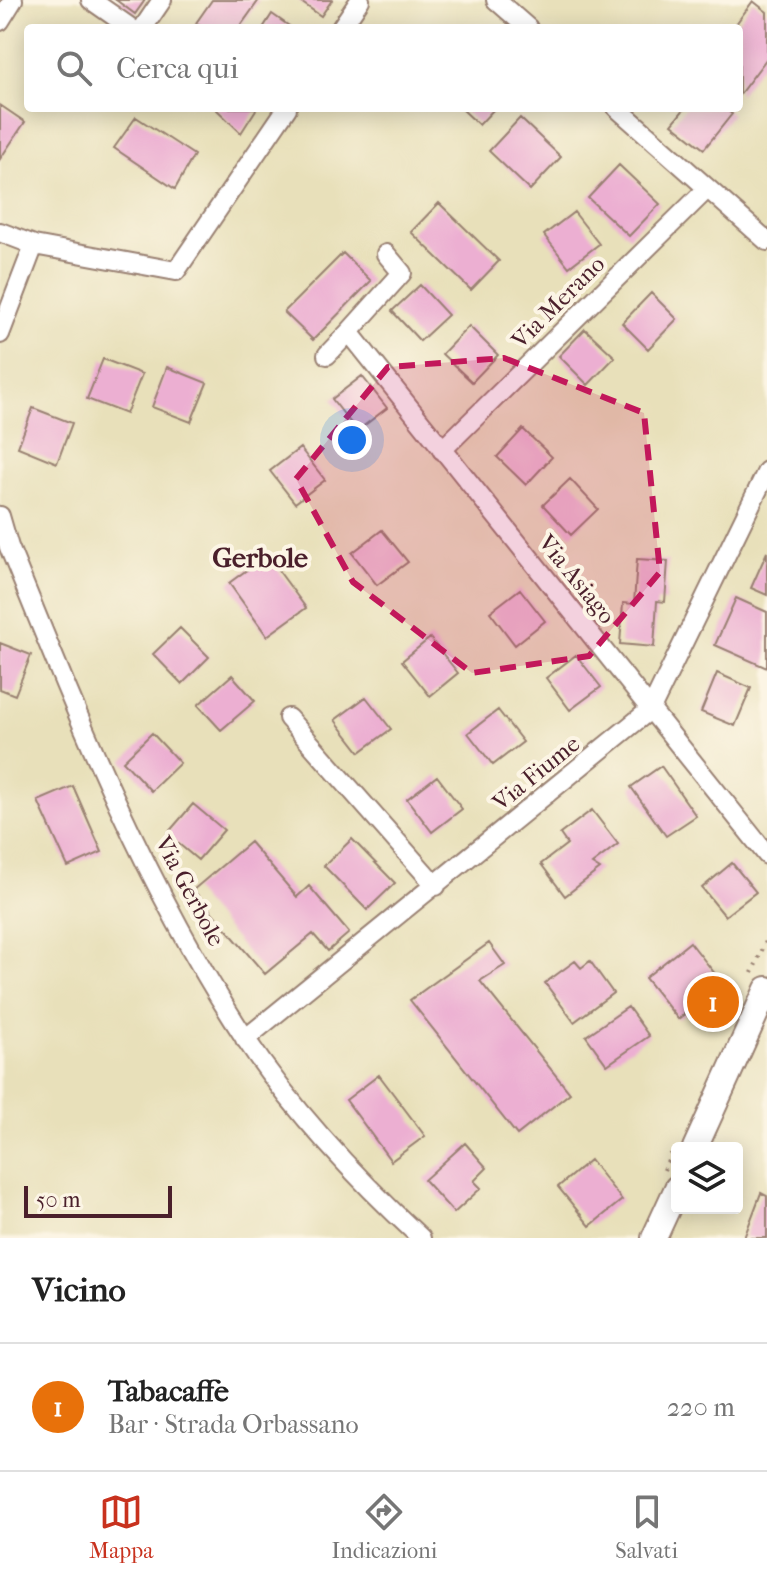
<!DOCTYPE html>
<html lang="it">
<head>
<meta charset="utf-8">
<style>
  body { margin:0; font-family:"IM FELL French Canon",serif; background:#f2f2f2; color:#222 }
  .controls { position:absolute; right:24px; bottom:24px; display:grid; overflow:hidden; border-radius:8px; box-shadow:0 4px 20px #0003 }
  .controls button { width:72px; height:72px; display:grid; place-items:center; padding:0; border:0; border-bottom:2px solid #e0e0e0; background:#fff; color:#222; font:40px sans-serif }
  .scale { position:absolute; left:24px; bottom:20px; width:148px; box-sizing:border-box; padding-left:8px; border:4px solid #4a1f2b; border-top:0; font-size:22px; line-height:28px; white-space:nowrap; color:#4a1f2b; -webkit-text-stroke:6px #fcf5e5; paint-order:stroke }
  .you { position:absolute; left:352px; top:440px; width:28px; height:28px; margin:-20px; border:6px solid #fff; border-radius:50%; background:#1a73e8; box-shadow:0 0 0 12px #1a73e833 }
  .badge { display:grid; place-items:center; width:52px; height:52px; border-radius:50%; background:#c8321e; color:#fff; font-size:26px; font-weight:700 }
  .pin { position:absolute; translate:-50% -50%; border:4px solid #fff; box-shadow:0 2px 8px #0006 }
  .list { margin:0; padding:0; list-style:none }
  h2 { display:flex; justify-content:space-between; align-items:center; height:104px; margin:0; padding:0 32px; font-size:34px }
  h2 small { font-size:26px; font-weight:400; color:#767676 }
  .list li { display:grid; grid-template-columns:52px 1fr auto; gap:24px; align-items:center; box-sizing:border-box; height:128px; padding:0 32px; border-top:2px solid #e0e0e0 }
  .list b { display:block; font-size:30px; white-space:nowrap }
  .list p { margin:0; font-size:26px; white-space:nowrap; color:#767676 }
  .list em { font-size:26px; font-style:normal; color:#767676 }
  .icon { flex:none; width:44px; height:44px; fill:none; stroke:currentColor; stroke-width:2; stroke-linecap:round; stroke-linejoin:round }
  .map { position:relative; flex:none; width:767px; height:1238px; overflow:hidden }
  .search { position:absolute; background:#fff; box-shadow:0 4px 20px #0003; left:24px; right:24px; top:24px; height:88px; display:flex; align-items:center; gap:20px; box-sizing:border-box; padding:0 28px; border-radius:8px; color:#767676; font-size:30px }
  .sheet { height:232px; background:#fff }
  nav { display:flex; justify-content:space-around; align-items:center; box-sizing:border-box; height:112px; border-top:2px solid #e0e0e0; background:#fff; font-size:22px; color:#767676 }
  nav a { display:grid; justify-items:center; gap:4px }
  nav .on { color:#c8321e }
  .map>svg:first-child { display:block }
</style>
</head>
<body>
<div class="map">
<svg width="767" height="1238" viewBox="0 0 767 1238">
  <rect width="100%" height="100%" fill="#fcf5e5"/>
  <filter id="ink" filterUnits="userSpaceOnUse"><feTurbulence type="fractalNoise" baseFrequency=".0125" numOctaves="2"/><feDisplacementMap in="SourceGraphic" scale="16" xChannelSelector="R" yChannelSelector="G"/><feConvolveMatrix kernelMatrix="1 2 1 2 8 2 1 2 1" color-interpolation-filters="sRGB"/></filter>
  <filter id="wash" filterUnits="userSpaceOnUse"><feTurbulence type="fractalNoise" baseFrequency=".006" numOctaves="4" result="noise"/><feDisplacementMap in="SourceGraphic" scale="32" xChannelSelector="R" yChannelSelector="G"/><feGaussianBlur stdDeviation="1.8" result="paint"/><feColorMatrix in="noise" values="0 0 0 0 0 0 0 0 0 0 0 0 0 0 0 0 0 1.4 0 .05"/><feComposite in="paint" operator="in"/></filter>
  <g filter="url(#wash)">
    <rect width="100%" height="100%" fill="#e8e0ba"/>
    <g id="blocks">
      <!-- building -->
      <path fill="#ecafd2" d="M116 0H145L135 14Z
        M212 0H259L239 28H203L196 23Z
        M298 0H332L321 16Z
        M753 1 767 12V58L739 95V28H733Z
        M272 14 292 28H263Z
        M0 105 25 122 0 159Z
        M215 108H257L241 133Z
        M461 108H495L479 125Z
        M685 108H724L732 114 704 149 672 124Z
        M136 117 194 155 175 189 114 148Z
        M520 118 561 157 530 190 489 151Z
        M619 165 660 204 629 236 588 198Z
        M439 203 499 261 471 290 411 232Z
        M574 212 599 244 569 267 544 235Z
        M343 253 371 281 313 340 284 312Z
        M420 285 448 315 420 341 392 311Z
        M651 293 677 319 648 349 622 323Z
        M469 326 498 355 472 382 442 354Z
        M585 329 615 357 588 385 559 356Z
        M103 359 142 374 126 414 87 399Z
        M167 367 207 383 191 422 152 407Z
        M362 376 387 408 357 431 332 399Z
        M33 408 72 423 57 463 18 447Z
        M523 429 552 457 526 485 497 457Z
        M300 448 325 480 295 503 270 471Z
        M570 479 598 509 571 535 543 505Z
        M382 530 408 562 377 585 352 553Z
        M767 552V595L751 588Z
        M267 555 306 608 267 636 229 583Z
        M637 559 668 561 665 602 657 601 654 647 620 644 623 603 634 604Z
        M520 589 545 621 515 645 490 612Z
        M736 598 767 612V668L715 645Z
        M180 628 209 657 182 684 153 654Z
        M430 638 458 673 430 696 402 661Z
        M0 643 31 655 15 695 0 689Z
        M576 655 601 687 570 710 546 678Z
        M717 673 751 688 735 726 701 712Z
        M232 675 255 701 221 730 198 705Z
        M366 697 391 729 360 752 335 720Z
        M498 710 523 742 493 765 468 733Z
        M152 733 180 763 151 791 123 761Z
        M661 766 696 816 666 836 631 787Z
        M437 776 462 809 432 832 407 799Z
        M73 786 102 852 68 867 38 801Z
        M193 804 224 830 198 860 167 834Z
        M592 810 618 844 592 864 600 869 565 896 541 864 567 844 560 834Z
        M352 839 395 883 367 910 324 866Z
        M250 842 297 897 309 886 349 933 328 951 313 934 265 974 193 890Z
        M732 863 756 892 725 916 702 888Z
        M690 942 723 984 678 1019 645 978Z
        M489 943 505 965 480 981 570 1093 517 1135 410 1000Z
        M575 961 581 968 590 961 613 993 574 1022 545 983Z
        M628 1007 649 1036 607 1065 586 1036Z
        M379 1075 425 1136 391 1161 346 1100Z
        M465 1143 487 1168 474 1181 481 1188 454 1213 424 1180Z
        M590 1160 622 1200 590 1226 558 1187Z
        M761 1193 767 1196V1238H744Z"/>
    </g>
  </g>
  <g filter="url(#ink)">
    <use href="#blocks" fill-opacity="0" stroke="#998072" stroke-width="2"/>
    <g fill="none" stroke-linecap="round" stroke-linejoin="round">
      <!-- street casing -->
      <g stroke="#998072" stroke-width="22">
        <path id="street" d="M91 0 131 28
          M496 0 528 28
          M0 21 13 0
          M143 28 162 0
          M341 28 360 0
          M617 108 767 241
          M0 232 34 245 176 271 287 108
          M349 332 402 273 386 254
          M0 334 34 245
          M327 355 349 332 767 855
          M442 450 707 189
          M0 516 9 547C77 715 145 886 245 1038 294 1112 356 1178 421 1238
          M288 718 436 886
          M245 1039 651 709 767 471"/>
      </g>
      <!-- secondary casing -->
      <g stroke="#998072" stroke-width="28">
        <path id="secondary" d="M695 1148 767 989
          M654 1238 677 1188"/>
      </g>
      <!-- path -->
      <path stroke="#998072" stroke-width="4" stroke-dasharray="2 6" stroke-linecap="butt" d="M752 973 767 939
        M664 1170 673 1149"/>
      <!-- street -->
      <use href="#street" stroke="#fff" stroke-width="18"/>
      <!-- secondary -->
      <use href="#secondary" stroke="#fff" stroke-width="24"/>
    </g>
  </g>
  <!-- marked area -->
  <path fill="#c2185b" fill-opacity="0.2" stroke="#c2185b" stroke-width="6" stroke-dasharray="16 10" stroke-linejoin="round" d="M504 358 644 413 660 572 589 656 472 673 353 582 296 479 388 367Z"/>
  <g text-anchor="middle" stroke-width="8" stroke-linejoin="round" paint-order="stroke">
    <!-- street labels -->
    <g font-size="24" fill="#4a1f2b" stroke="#fcf5e5">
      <text transform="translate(558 302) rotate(-45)" y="8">Via Merano</text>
      <text transform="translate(577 579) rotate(51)" y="8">Via Asiago</text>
      <text transform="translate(536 773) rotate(-39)" y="8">Via Fiume</text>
      <text transform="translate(190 891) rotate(62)" y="8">Via Gerbole</text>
    </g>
    <!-- quarter labels -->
    <g font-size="28" font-weight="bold" fill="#4a1f2b" stroke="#fcf5e5">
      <text x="260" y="567">Gerbole</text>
    </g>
  </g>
</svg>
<div class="controls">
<button><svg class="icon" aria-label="layers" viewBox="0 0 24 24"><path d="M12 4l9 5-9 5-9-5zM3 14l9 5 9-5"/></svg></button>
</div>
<div class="scale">50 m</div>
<div class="you"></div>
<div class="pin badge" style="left:713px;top:1002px;background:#e8710a">1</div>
<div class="search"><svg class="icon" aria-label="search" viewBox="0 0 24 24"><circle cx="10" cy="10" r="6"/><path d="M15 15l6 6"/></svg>Cerca qui</div>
</div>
<section class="sheet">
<h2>Vicino<small></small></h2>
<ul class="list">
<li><span class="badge" style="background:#e8710a">1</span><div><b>Tabacaffe</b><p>Bar · Strada Orbassano</p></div><em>220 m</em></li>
</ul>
</section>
<nav>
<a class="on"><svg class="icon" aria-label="map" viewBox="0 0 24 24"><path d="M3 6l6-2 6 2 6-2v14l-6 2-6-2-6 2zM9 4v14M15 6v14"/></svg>Mappa</a>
<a><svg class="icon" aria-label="directions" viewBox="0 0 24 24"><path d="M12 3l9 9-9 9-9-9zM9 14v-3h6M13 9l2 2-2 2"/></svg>Indicazioni</a>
<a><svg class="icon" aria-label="saved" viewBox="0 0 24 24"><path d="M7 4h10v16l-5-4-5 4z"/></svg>Salvati</a>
</nav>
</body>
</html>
